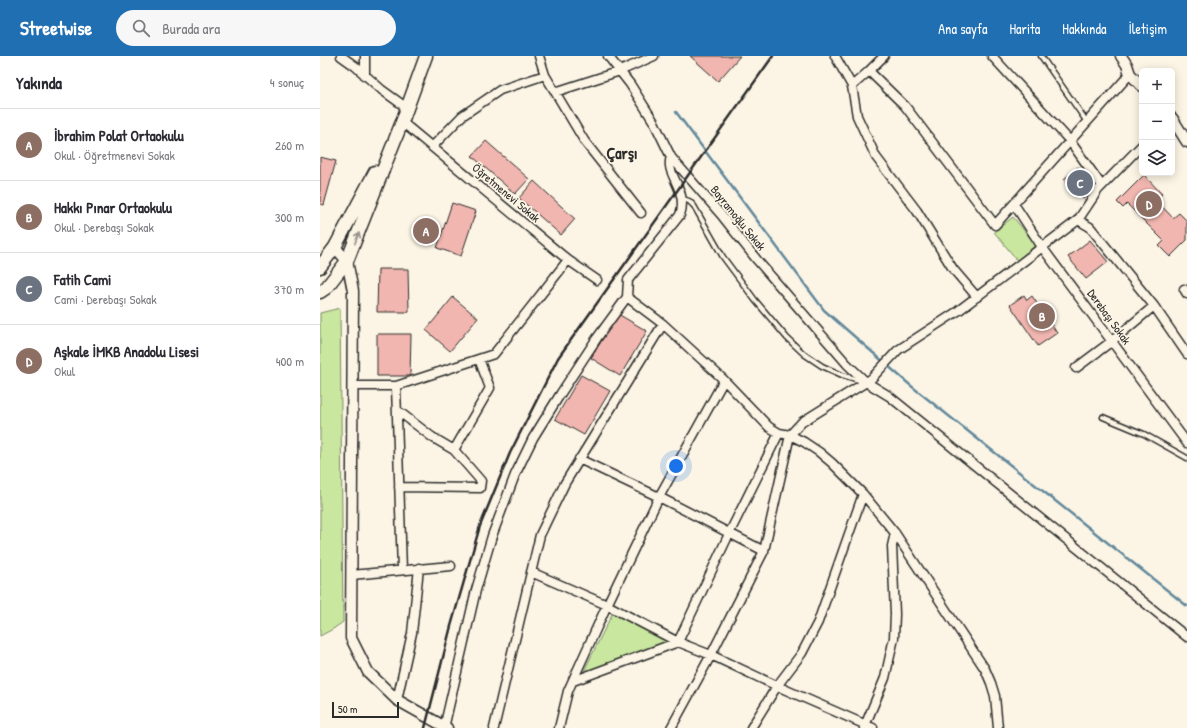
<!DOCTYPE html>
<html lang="tr">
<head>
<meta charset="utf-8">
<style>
  body { margin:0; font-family:"Patrick Hand",sans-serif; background:#f7f7f7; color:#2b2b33 }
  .controls { position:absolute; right:12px; top:12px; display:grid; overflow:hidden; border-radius:6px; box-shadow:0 2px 10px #0003 }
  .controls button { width:36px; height:36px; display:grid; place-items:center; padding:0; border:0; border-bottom:1px solid #e1e1e2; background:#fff; color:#2b2b33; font:20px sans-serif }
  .scale { position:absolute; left:12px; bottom:10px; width:67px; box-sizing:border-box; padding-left:4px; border:2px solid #2b2b2b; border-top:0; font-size:11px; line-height:14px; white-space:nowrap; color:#2b2b2b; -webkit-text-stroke:3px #fcf5e5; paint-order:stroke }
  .you { position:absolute; left:356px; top:410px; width:14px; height:14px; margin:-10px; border:3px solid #fff; border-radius:50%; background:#1a73e8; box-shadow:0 0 0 6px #1a73e833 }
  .badge { display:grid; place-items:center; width:26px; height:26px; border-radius:50%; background:#1f6fb2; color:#fff; font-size:13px; font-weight:700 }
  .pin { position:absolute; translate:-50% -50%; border:2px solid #fff; box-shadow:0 1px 4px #0006 }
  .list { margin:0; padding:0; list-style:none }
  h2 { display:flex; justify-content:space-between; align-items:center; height:52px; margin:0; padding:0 16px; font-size:17px }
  h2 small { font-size:13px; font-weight:400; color:#7c7c81 }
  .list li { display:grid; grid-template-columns:26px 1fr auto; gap:12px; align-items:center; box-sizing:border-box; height:72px; padding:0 16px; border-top:1px solid #e1e1e2 }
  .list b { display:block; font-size:15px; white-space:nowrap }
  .list p { margin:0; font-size:13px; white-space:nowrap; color:#7c7c81 }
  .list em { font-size:13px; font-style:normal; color:#7c7c81 }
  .icon { flex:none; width:22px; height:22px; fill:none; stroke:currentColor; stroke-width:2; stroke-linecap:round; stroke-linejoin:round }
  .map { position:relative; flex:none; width:867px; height:672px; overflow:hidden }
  header { display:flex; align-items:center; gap:24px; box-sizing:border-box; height:56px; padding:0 20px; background:#1f6fb2; color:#fff }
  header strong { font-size:19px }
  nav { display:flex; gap:22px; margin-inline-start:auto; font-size:14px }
  .search { width:280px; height:36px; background:#f7f7f7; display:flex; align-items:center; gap:10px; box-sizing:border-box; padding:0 14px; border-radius:22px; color:#7c7c81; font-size:15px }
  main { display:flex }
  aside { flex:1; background:#fff }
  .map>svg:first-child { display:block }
</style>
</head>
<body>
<header>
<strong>Streetwise</strong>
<div class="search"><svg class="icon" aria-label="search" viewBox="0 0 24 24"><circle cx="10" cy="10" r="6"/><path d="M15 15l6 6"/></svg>Burada ara</div>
<nav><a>Ana sayfa</a><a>Harita</a><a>Hakkında</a><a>İletişim</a></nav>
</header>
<main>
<aside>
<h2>Yakında<small>4 sonuç</small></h2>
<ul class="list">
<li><span class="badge" style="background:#8d6e63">A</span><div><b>İbrahim Polat Ortaokulu</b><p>Okul · Öğretmenevi Sokak</p></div><em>260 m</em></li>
<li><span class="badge" style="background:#8d6e63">B</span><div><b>Hakkı Pınar Ortaokulu</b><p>Okul · Derebaşı Sokak</p></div><em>300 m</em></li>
<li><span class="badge" style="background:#6b7280">C</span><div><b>Fatih Cami</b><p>Cami · Derebaşı Sokak</p></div><em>370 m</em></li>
<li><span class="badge" style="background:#8d6e63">D</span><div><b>Aşkale İMKB Anadolu Lisesi</b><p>Okul</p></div><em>400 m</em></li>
</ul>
</aside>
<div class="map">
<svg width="867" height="672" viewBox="0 0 867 672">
  <rect width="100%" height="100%" fill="#fcf5e5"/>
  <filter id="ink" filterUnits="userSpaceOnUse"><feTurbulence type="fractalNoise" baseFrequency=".025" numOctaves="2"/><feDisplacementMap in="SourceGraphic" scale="8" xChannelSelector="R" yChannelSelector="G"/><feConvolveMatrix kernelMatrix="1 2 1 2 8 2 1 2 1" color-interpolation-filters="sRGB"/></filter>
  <g filter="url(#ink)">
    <!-- green -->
    <path fill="#c9e79f" stroke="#7a8965" d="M693 161 716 189 697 204 674 176Z
      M20 252 23 566 13 573 0 580V257Z
      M293 556 347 584V588L267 617 264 615Z"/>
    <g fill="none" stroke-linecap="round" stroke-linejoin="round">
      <!-- stream -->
      <path stroke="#62889c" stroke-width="2.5" d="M356 56 504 254 590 329 867 550"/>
    </g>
    <!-- building -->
    <path fill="#f1b6af" stroke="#2b2b2b" d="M370 0H420L398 25Z
      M166 85 209 123 195 138 152 100Z
      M0 101 16 105 4 149 0 148Z
      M758 111 776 131 763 143 744 123Z
      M824 119 842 138 836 144 853 162 859 157 867 165V184L850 201 839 190 844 185 807 148 803 152 797 146Z
      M214 125 255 163 241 179 199 142Z
      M132 147 156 155 141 200 117 192Z
      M770 184 788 206 766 223 748 201Z
      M58 213H88L89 256H57Z
      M704 239 707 244 712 240 737 277 718 290 690 249Z
      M133 241 158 262 130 295 106 274Z
      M298 258 327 275 300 320 271 302Z
      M57 278H91L90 320H57Z
      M261 319 290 335 264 379 235 363Z"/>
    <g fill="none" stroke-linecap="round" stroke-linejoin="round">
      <!-- service casing -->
      <g stroke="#2b2b2b" stroke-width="7">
        <path id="service" d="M721 0 767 66
          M363 143 369 145 374 150 403 201 435 244 467 282 484 298 502 310 522 319 542 325
          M783 361 824 378 867 402"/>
      </g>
      <!-- minor casing -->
      <g stroke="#2b2b2b" stroke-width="11">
        <path id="minor" d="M21 0 35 10 62 34 87 52
          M45 0V20
          M219 0 225 19 265 86 321 157
          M288 0 310 28 334 66 351 101 403 161 437 204 527 308 546 326 569 340 867 581
          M515 0 532 30
          M564 0 549 15 585 50 675 169 810 18
          M672 0 750 85 782 130
          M549 15 532 30 537 60 556 101 597 155 633 213 657 241
          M235 36 300 15 334 0
          M82 66 248 204 277 224
          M112 91 142 60 180 34 225 19
          M694 148 722 191 867 387
          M758 164 770 171 834 250 867 298
          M864 233 867 238
          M307 241 343 268 404 324 449 371 459 377 470 379 484 386 499 396 512 407 543 438 575 477 665 613 671 627 675 640 678 672
          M756 312 792 285 834 250
          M32 330H76L174 298 248 204
          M76 330 82 514
          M77 354 112 381 134 394
          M259 403 339 441 444 495
          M79 431 160 432 161 425 134 394 170 332 159 303
          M211 516 287 549 358 586 391 599 457 630 553 672
          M31 519 131 510
          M253 625 358 586 409 478 459 377
          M77 644 92 577 99 512
          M124 672 156 534 172 480 195 419 213 382 241 337 277 282 307 241 308 224 360 159C369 133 344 118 351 101
          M174 672 220 479 245 427 343 268
          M239 672 248 635 287 549 339 441 404 324
          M351 672 391 599 444 495 470 379 482 366 551 323 578 294 638 255 758 164 778 134 822 89
          M431 672 457 630 482 597 498 566 543 438
          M544 672 565 622 574 582 575 558 572 490 575 477"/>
      </g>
      <!-- tertiary casing -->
      <g stroke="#2b2b2b" stroke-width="13">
        <path id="tertiary" d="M801 0 807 9 810 18 822 30
          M852 62 867 86
          M15 191 27 205 33 235 31 582 48 616 77 644 127 672"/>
      </g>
      <!-- secondary casing -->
      <g stroke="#2b2b2b" stroke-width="15">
        <path id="secondary" d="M0 211 15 191 55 116
          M0 236 6 232 27 205 82 66 106 0"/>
      </g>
      <!-- service -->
      <use href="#service" stroke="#fcf5e5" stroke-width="4"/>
      <!-- minor -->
      <use href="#minor" stroke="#fcf5e5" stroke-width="8"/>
      <!-- tertiary -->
      <use href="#tertiary" stroke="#fcf5e5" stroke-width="10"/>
      <!-- secondary -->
      <use href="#secondary" stroke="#fcf5e5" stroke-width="12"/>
      <!-- rail -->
      <path stroke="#2b2b2b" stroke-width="2.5" d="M105 672 131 570 160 470 190 397 238 302 453 0"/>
    </g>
    <!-- one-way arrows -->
    <defs><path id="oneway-shaft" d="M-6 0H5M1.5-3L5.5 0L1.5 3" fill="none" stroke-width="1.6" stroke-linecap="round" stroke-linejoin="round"/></defs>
    <use stroke="#949088" href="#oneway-shaft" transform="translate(37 182) rotate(-69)"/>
  </g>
  <g text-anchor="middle" stroke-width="3.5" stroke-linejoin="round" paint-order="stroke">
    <!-- street labels -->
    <g font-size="12" fill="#2b2b2b" stroke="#fcf5e5">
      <text transform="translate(186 137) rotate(40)" y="4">Öğretmenevi Sokak</text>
      <text transform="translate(418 162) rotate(51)" y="4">Bayramoğlu Sokak</text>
      <text transform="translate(789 261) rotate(54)" y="4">Derebaşı Sokak</text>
    </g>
    <!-- district labels -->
    <g font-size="16" font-weight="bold" fill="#2b2b2b" stroke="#fcf5e5">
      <text x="302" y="103">Çarşı</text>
    </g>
  </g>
</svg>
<div class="controls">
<button>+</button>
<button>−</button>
<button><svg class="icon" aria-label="layers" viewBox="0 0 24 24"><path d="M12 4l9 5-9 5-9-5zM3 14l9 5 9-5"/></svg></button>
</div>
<div class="scale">50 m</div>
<div class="you"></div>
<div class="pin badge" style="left:106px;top:175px;background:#8d6e63">A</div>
<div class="pin badge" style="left:722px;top:260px;background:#8d6e63">B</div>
<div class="pin badge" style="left:760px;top:127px;background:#6b7280">C</div>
<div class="pin badge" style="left:829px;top:148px;background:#8d6e63">D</div>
</div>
</main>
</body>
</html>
